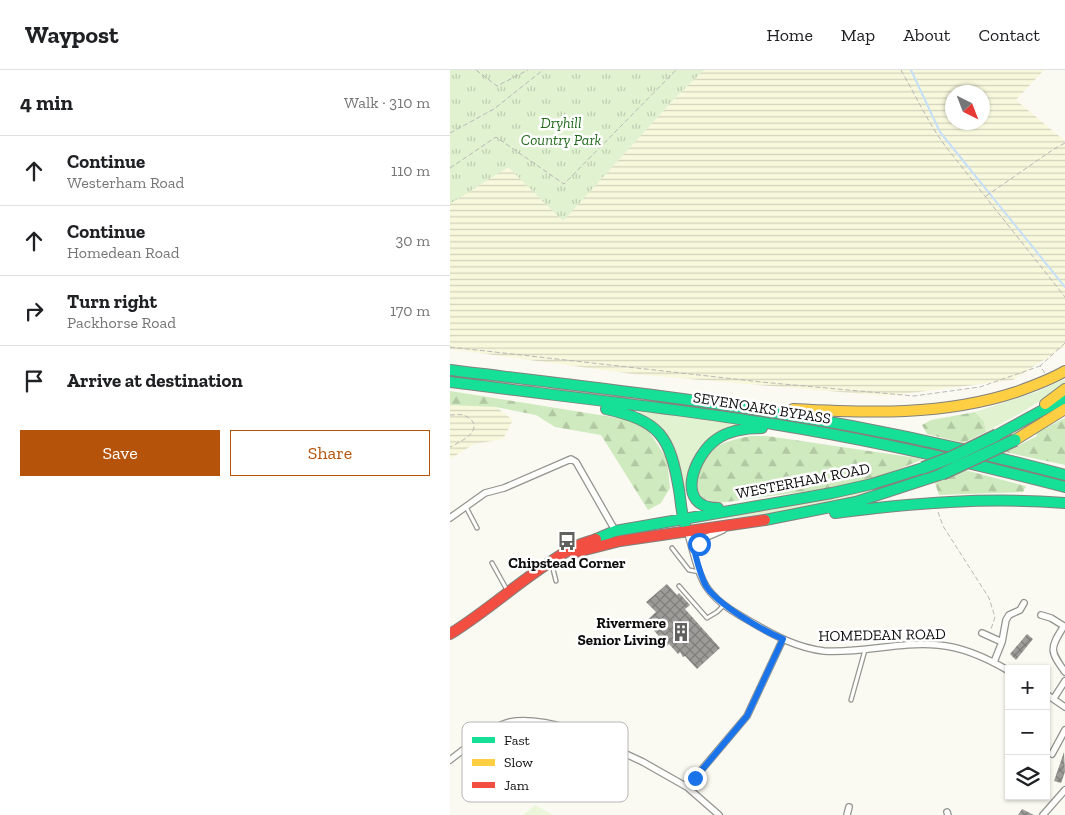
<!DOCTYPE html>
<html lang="en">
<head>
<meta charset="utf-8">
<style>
  body { margin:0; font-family:"Zilla Slab",serif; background:#f2f2f2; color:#202124 }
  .controls { position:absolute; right:15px; bottom:15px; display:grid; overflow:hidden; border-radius:0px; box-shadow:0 1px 4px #0004 }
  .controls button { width:45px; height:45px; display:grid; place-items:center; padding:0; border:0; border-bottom:1px solid #e0e0e0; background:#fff; color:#202124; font:25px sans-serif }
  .compass { position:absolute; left:495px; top:15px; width:45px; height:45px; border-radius:50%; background:#fff; box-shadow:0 1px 4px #0004; rotate:138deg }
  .stop { position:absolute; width:15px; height:15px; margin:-11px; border:4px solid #1a73e8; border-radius:50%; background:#fff }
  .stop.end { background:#1a73e8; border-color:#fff; box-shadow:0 1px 5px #0008 }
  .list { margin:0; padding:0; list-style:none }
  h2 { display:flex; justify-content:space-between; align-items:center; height:65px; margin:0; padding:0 20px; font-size:21px }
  h2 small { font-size:16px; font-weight:400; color:#757577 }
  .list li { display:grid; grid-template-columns:32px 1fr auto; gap:15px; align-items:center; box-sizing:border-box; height:70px; padding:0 20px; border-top:1px solid #e0e0e0 }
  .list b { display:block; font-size:19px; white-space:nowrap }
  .list p { margin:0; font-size:16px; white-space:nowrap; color:#757577 }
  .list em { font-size:16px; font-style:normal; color:#757577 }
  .actions { display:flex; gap:10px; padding:15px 20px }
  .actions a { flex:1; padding:11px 0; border:1px solid #b45309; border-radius:0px; text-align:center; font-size:18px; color:#b45309 }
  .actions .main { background:#b45309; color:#fff }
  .icon { flex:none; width:28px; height:28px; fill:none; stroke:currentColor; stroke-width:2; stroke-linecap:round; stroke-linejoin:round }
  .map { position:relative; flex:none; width:615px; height:745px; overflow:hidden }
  header { display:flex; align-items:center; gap:30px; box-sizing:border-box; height:70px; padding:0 25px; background:#fff; border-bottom:1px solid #e0e0e0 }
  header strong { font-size:24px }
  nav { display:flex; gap:28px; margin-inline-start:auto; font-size:18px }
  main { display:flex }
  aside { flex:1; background:#fff }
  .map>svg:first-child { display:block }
</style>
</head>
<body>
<header>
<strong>Waypost</strong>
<nav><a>Home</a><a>Map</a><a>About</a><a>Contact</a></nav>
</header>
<main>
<aside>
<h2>4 min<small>Walk · 310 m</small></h2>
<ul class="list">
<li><svg class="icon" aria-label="ahead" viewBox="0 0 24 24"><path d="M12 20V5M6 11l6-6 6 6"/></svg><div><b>Continue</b><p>Westerham Road</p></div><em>110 m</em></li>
<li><svg class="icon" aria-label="ahead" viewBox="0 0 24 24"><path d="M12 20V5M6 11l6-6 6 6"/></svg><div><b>Continue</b><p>Homedean Road</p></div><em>30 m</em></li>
<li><svg class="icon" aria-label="right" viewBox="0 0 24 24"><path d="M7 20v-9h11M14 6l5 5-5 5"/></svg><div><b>Turn right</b><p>Packhorse Road</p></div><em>170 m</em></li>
<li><svg class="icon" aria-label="arrive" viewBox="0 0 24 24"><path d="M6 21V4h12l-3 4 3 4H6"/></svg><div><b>Arrive at destination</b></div></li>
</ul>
<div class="actions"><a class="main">Save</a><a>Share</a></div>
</aside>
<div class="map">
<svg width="615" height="745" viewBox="0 0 615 745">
  <defs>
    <pattern id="farmland-rules" width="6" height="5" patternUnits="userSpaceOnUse" patternTransform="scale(1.25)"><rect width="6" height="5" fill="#f8f8dd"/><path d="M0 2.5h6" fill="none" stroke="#d3d3bc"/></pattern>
    <pattern id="forest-firs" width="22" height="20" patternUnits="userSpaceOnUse" patternTransform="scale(1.25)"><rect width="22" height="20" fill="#cfeabe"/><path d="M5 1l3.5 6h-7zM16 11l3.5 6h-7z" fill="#b1c8a2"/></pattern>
    <pattern id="park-tufts" width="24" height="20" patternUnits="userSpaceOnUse" patternTransform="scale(1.25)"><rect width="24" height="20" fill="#e0f2d0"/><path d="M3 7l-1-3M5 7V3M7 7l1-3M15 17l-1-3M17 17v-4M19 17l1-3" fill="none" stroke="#bfceb1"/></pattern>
    <pattern id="building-cross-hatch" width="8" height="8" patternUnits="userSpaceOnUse" patternTransform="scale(1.25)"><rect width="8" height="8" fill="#9e9c98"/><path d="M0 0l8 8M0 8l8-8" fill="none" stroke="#7f7e7a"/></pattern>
  </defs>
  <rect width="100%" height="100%" fill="#fbfaf2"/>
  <!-- farmland -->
  <path fill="url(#farmland-rules)" fill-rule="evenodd" d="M252 0H594L566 30 615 71V276L563 310 437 326 182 304 0 279V121L58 93 113 146ZM502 22H532V52H502Z
    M0 335 46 337 63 350 53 369 24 374 0 389Z"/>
  <!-- grass -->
  <path fill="#e0f2d0" d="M615 309V314L611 318 569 344 536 362 534 351 525 342 586 322Z
    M183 339 293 355C253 365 238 380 235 423 228 381 225 358 183 339Z
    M473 402 478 404 393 431 346 440 247 452V450L385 427Z"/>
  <!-- forest -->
  <path fill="url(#forest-firs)" d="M0 321 181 350 198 360 217 389 220 418 211 433 198 440 151 365 105 357 86 345 46 337 0 335Z
    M525 342 534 351 536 362 513 373 477 364 472 355 481 350Z
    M615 348V395L555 382 587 366 586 363Z
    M300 366H317L474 389 431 406 388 417 269 433C262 431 253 430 249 423 243 411 252 391 260 382 270 372 286 369 300 366Z
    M515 400 576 416 573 422 489 425 485 413Z"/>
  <!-- park -->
  <path fill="url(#park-tufts)" d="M0 0H254L226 27 113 151 58 97 0 134Z"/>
  <!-- pitch -->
  <path fill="#ebf6da" d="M85 735 103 745H73Z"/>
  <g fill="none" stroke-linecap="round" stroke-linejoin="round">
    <!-- stream -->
    <path stroke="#c6dff8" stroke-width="2" d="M461 0 490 62 615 217"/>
  </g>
  <!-- building -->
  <path fill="url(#building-cross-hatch)" d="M217 514 227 525 229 523 240 535 235 539 270 578 247 599 235 586 233 587 230 582 228 584 219 574 217 576 196 551 206 542 196 532Z
    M577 564 583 569 566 590 560 584Z
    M614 682 615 702 611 713 604 711Z
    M572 739 584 745H568Z"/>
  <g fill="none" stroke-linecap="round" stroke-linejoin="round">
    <!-- lane casing -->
    <g stroke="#949490" stroke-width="5.5">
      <path id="lane" d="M16 437 27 458
        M222 478 239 500 250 502
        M42 493 57 520
        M102 495 106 511
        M229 516 257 548 267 542 274 535
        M401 630 415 580"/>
    </g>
    <!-- street casing -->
    <g stroke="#949490" stroke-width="8">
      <path id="street" d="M0 448 35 423 54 418 121 389 126 392 166 462
        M237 461C243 478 247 504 258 519 269 534 287 544 303 553 325 566 348 578 374 581 412 584 450 571 488 575 513 577 537 588 559 601
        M244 479 257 467 273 460
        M591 545 601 548 614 556C599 579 600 581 615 602
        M532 563 552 572
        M544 592 552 572 556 550 559 545 570 540 574 533
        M596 624 615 637
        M604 628 615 611
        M602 684 615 660
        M0 690C16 678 41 656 60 652 79 648 104 654 122 659L193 692 237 717 297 646 333 569
        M237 717 269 745
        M497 742 498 745
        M397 745 399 737
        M593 745 615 720"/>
    </g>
    <!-- fast casing -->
    <g stroke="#81817d" stroke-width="12">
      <path id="fast" d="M0 300C115 314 231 327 345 346 436 361 526 381 615 405
        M0 312C108 326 216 337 323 354 421 370 519 392 615 417
        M156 339C210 351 220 366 229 420 231 431 231 443 235 454
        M547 365 615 328
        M268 438C224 438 243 385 267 369 280 360 296 358 312 358
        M385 443C462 433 538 427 615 433
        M315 450 406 432 492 404
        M146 469 165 461 382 423 422 414 473 398"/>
    </g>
    <!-- slow casing -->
    <g stroke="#81817d" stroke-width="12">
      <path id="slow" d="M595 334 615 319
        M343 339C418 343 493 346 566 322 583 316 600 310 615 301
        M565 370 615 339"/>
    </g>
    <!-- jam casing -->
    <g stroke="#81817d" stroke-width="12">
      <path id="jam" d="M123 483 170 471 315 450
        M0 564C42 538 78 503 121 479 128 474 138 472 146 469"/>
    </g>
    <!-- path -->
    <path stroke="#b8b8b6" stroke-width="1" stroke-dasharray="5 2.5" stroke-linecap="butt" d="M26 0 47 16 78 0
      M451 0C466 26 478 53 496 77L615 227
      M0 63 44 39 93 0
      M0 98 46 67 114 114 226 0
      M536 126 604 79 615 73
      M0 277 311 312 464 326 530 317 590 296
      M595 303 590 296 615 273
      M0 345C4 345 9 344 13 345 16 346 21 349 23 352 29 364 8 373 0 377
      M488 442 493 456 539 528 545 547 541 559"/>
    <!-- lane -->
    <use href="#lane" stroke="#fefefd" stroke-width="3"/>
    <!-- street -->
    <use href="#street" stroke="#fefefd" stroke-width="5.5"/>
    <!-- fast -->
    <use href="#fast" stroke="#16e098" stroke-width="10"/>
    <!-- slow -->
    <use href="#slow" stroke="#ffcf43" stroke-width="10"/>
    <!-- jam -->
    <use href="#jam" stroke="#f24e42" stroke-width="10"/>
    <!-- fast-bridge casing -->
    <g stroke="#81817d" stroke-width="14" stroke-linecap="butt">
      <path id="fast-bridge" d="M473 398 502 387 547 365
        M492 404 565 370"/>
    </g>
    <!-- fast-bridge -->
    <use href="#fast-bridge" stroke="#16e098" stroke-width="11"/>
  </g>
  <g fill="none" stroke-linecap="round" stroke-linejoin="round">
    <!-- route -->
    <path stroke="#1a73e8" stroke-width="6" d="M245 708 297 646 333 569C312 560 268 535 256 516 250 505 247 491 244 479L249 474"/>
  </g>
  <!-- icons -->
  <defs>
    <g id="bus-bare" transform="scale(1.5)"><path d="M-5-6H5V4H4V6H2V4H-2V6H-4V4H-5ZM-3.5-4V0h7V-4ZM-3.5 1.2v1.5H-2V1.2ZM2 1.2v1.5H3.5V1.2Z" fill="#60605d" stroke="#fff" stroke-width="2.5" paint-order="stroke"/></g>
    <g id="building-bare" transform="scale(1.5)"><path d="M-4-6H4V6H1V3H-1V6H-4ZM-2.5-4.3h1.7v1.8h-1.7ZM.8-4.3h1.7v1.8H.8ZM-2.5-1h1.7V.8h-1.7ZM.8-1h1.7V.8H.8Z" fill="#60605d" stroke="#fff" stroke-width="2.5" paint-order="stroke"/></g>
  </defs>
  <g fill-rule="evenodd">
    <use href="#bus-bare" x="117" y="471"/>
    <use href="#building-bare" x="231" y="562"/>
  </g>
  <g text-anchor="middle" stroke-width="5" stroke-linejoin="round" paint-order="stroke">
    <!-- park labels -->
    <g font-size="15" font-style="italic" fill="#20691a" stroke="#fff">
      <text x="111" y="58">Dryhill<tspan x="111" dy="17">Country Park</tspan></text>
    </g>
    <!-- street labels -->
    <g font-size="15" fill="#0d0d0d" stroke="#fff">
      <text transform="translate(312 338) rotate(9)" y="5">SEVENOAKS BYPASS</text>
      <text transform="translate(353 411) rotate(-11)" y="5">WESTERHAM ROAD</text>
      <text transform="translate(432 565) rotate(-1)" y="5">HOMEDEAN ROAD</text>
    </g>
    <!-- poi labels -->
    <g font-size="15" font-weight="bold" fill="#0d0d0d" stroke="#fff">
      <text x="117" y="498">Chipstead Corner</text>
      <text x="216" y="558" text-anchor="end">Rivermere<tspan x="216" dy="17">Senior Living</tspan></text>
    </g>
  </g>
  <!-- legend -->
  <rect x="12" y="652" width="166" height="80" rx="8" fill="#fff" stroke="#b6b6b6" stroke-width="1"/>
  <rect x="22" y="667" width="23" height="6" fill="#16e098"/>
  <rect x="22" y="689" width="23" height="7" fill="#ffcf43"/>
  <rect x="22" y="712" width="23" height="6" fill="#f24e42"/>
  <g font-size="14" fill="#0d0d0d">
    <text x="54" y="675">Fast</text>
    <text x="54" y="697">Slow</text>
    <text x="54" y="720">Jam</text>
  </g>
</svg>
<div class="controls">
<button>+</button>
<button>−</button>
<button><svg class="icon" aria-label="layers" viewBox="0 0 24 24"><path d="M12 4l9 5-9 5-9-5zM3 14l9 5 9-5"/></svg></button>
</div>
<svg class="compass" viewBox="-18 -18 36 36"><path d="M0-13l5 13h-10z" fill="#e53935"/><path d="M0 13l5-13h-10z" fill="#757577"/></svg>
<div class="stop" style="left:249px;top:474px"></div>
<div class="stop end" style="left:245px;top:708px"></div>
</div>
</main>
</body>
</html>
